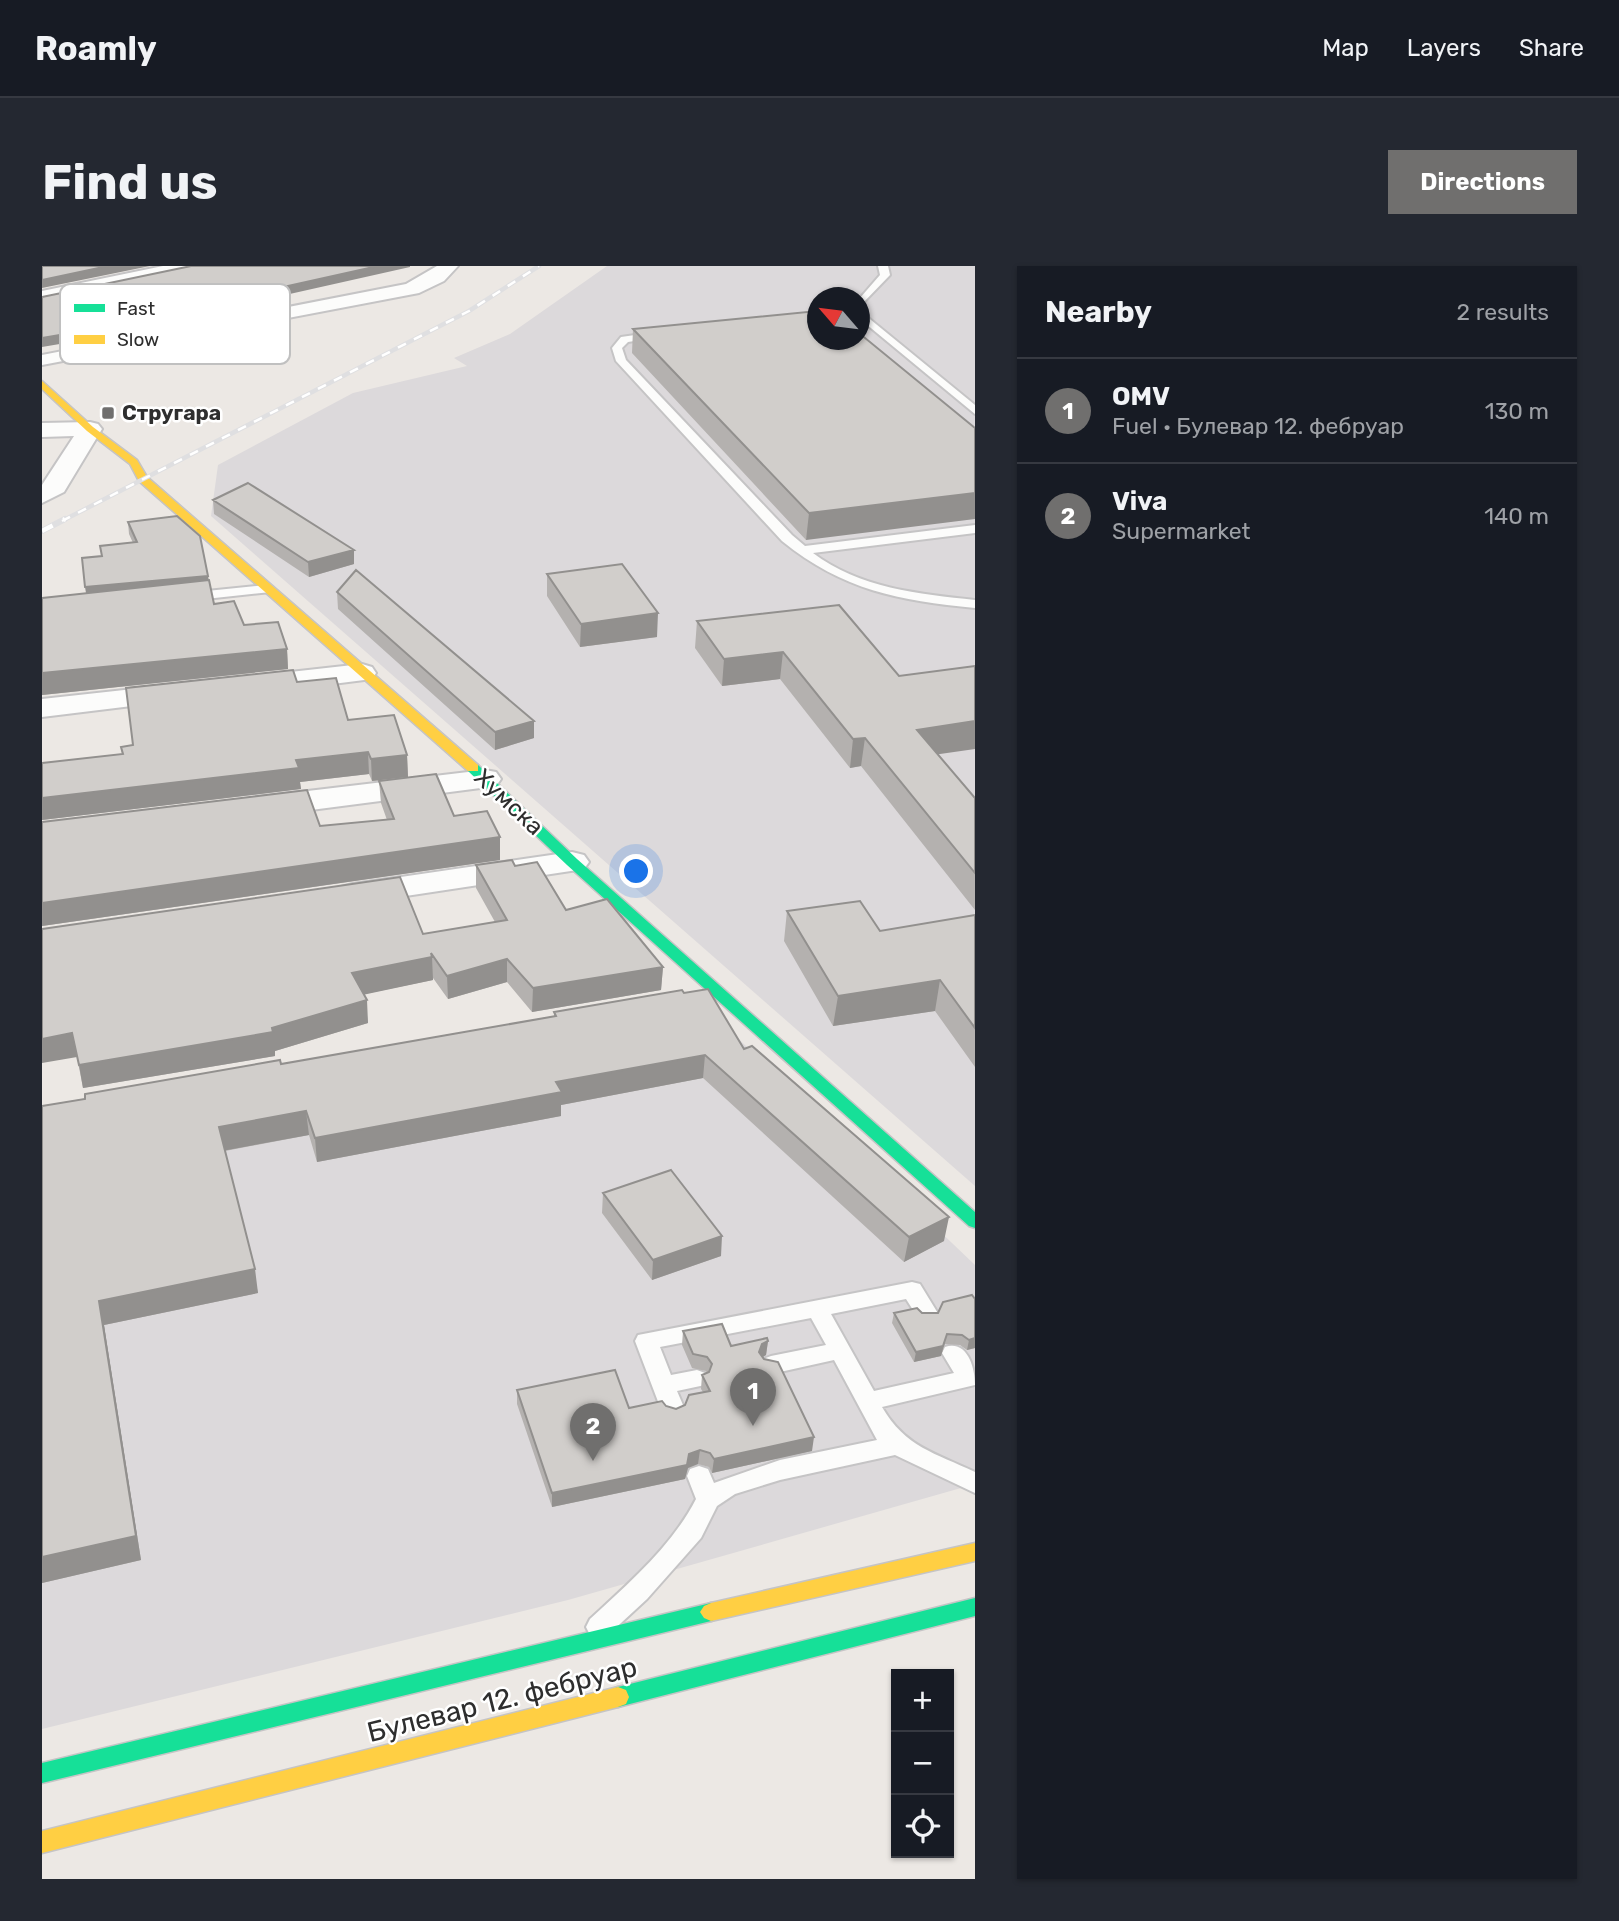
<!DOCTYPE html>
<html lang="en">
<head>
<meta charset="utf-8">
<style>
  body { margin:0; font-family:Rubik,sans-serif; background:#242831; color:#f1f3f6 }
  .controls { position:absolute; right:21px; bottom:21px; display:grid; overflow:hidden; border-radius:0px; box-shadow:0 2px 5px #0004 }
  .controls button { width:63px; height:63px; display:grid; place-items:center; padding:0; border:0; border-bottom:2px solid #363941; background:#171b24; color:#f1f3f6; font:35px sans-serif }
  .compass { position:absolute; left:765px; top:21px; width:63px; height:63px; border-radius:50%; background:#171b24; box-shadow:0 2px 5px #0004; rotate:298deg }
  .you { position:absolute; left:595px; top:606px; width:24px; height:24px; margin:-18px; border:5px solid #fff; border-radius:50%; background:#1a73e8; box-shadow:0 0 0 10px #1a73e833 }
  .badge { display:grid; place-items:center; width:46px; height:46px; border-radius:50%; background:#706f6e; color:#fff; font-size:23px; font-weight:700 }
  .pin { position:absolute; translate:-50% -58px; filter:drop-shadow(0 2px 4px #0008) }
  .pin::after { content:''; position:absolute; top:37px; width:24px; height:21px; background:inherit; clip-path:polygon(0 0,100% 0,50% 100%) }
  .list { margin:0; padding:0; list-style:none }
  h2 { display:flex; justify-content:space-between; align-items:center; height:91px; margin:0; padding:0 28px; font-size:30px }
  h2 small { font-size:23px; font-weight:400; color:#9ea1a6 }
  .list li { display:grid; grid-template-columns:46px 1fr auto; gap:21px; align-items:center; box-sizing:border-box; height:105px; padding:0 28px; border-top:2px solid #363941 }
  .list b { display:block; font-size:26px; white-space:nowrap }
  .list p { margin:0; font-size:23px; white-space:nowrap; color:#9ea1a6 }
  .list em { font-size:23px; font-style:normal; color:#9ea1a6 }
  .icon { flex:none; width:38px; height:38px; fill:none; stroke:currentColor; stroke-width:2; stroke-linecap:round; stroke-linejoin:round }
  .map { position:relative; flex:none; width:933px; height:1613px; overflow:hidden; border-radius:0px }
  header { display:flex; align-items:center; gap:42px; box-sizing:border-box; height:98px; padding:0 35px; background:#171b24; border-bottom:2px solid #363941 }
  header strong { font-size:33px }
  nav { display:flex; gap:38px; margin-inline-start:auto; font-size:24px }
  .intro { display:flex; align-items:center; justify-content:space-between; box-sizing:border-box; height:168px; padding:0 42px }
  h1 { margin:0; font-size:49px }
  .button { padding:18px 32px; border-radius:0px; background:#706f6e; color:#fff; font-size:24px; font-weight:700 }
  main { display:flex; gap:42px; padding:0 42px }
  aside { flex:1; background:#171b24; border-radius:0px; box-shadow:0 2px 5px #0004 }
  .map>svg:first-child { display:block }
</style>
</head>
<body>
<header>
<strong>Roamly</strong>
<nav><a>Map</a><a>Layers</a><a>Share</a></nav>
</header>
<div class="intro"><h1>Find us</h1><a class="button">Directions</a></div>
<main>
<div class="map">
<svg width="933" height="1613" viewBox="0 0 933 1613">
  <rect width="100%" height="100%" fill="#ece8e4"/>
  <!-- industrial -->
  <path fill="#dcd9db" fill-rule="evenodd" d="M565 0H933V920L169 250 176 199 311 127 425 100 412 92 468 68ZM776 32H818V74H776Z
    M661 739 933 999V1218L526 1334 0 1463V859Z"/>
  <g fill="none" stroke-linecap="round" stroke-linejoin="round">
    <!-- lane casing -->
    <g stroke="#c5c4c5" stroke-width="4">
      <path id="lane" d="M836 0H846L848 9 818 40V32L838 9Z
        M818 45 933 139V148L818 53Z
        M614 66 618 67V71L586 76 580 82 584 94 750 269 763 280 933 259V267L771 287C817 322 877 328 933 334V342C856 334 802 325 740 275L574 95 570 82 579 71Z
        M224 319 231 323 229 326 145 335 138 331 145 327Z
        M870 1016 878 1018 897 1049 894 1055H878L864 1033 789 1048 832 1125 912 1107 900 1087 903 1081C925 1074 933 1101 933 1119L840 1141C863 1181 893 1187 933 1206V1227L853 1189 738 1214 693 1228 675 1240 659 1272 605 1333 566 1369 557 1372 548 1369 544 1361 548 1353C587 1317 630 1280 654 1233L645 1210 648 1203 657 1200 666 1203 672 1217 738 1194 835 1174 792 1094 729 1108 721 1105 718 1099 721 1093 729 1090 784 1079 769 1052 618 1081 629 1109 655 1104 663 1107 666 1113 663 1119 635 1125 644 1146 640 1152 632 1155 624 1152 620 1146 593 1075 596 1069Z"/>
    </g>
    <!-- street casing -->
    <g stroke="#c5c4c5" stroke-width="4">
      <path id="street" d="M121 0H159L149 6 0 37V25Z
        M395 0H416L402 15 377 27 0 99V89L364 18Z
        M48 156 56 158 60 163 22 226 0 237V219L32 170 0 171V157Z
        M320 398 330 401 334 407 330 413 204 429 194 426 189 420 194 414 204 411Z
        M137 418 147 421 152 427 147 433 0 451V433Z
        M443 504 454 506 459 513 454 520 215 551 204 548 199 541 204 534 215 531Z
        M530 586 542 589 547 596 542 603 311 638 299 635 294 628 299 621 311 618Z"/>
    </g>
    <!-- fast casing -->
    <g stroke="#c5c4c5" stroke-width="3">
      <path id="fast" d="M431 498 436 499 535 593 933 946V962L927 960 525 599 426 505 425 502Z
        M933 1332V1350L576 1441 568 1438 565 1431 568 1424 576 1421Z
        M669 1337 676 1340 680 1346 676 1352 669 1355 0 1517V1497Z"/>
    </g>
    <!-- slow casing -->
    <g stroke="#c5c4c5" stroke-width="3">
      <path id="slow" d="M0 115 51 161 95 194 105 211 436 499V505H426L97 215 88 198 45 165 0 123Z
        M933 1277V1295L669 1355 662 1352 658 1346 662 1340 669 1337Z
        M576 1421 584 1424 587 1431 584 1438 576 1441 0 1587V1565Z"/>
    </g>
    <!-- lane -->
    <use href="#lane" fill="#fcfcfb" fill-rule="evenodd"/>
    <!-- street -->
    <use href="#street" fill="#fcfcfb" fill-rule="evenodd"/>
    <!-- fast -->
    <use href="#fast" fill="#16e098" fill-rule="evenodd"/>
    <!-- slow -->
    <use href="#slow" fill="#ffcf43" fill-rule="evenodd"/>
    <!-- rail-far1 casing -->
    <g stroke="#dfdfe1" stroke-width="4.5">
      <path id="rail-far1" d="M20 255 427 45 497 0"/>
    </g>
    <!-- rail casing -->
    <g stroke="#dfdfe1" stroke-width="6">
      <path id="rail" d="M0 265 23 253"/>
    </g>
    <!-- rail-far1 -->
    <use href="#rail-far1" stroke="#fff" stroke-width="2.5" stroke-dasharray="9" stroke-linecap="butt"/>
    <!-- rail -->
    <use href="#rail" stroke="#fff" stroke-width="4.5" stroke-dasharray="12" stroke-linecap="butt"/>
  </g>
  <!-- wall -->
  <path fill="#b4b1af" d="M591 63 817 74 764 274 590 87Z
    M171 234 312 284V298L267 311 172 248Z
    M86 256 166 310 172 338 202 359 245 383 246 403 0 429V332L44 327 60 290 91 277 87 268Z
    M505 308 615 371 538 381 505 330Z
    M295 326 492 455V472L453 484 296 343Z
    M797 339 895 488 933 532V644L819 500 808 502 738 413 680 420 653 382 655 355Z
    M255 416 306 454 365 489 366 511 330 515 327 508 258 516 259 523 0 554V497L80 488 79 481 91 479Z
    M337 515 458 571V594L0 660V556L278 560 345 554 339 537Z
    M434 599 473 600 524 644 621 701 619 724 490 746 465 716 406 733 391 712V714L322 728 326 757 233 785V790L41 822 35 791 381 668 453 656 434 622Z
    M745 645 838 665 933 649V801L893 745 791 760 742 675Z
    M512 746 702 783 902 975 862 996 661 812 519 839V850L275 896 267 869 183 885 216 1027 62 1059 99 1294 0 1317V840L512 750Z
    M561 927 679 990 610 1014 560 947Z
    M933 1033V1082L925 1084 918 1079 903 1078 899 1090 872 1096 850 1057 852 1047H896Z
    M641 1065 689 1080 726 1075 724 1089 720 1091 770 1185 670 1207 667 1201 656 1198 646 1202 643 1213 510 1241 475 1138V1124L587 1142 624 1140 634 1143 643 1139 661 1126 659 1123 660 1109 665 1107 664 1105 650 1102 640 1079Z"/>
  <!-- shaded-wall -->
  <path fill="#92908e" d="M66 0H108L0 22V14Z
    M336 0H368V1L212 36V45L0 81V72L201 30Z
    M933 227V253L764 274 767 247Z
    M312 284V298L267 311 266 296Z
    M166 310 167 322 45 333 43 321Z
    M616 347 615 371 538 381 539 358Z
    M245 383 246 403 0 429V407Z
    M741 386 738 413 680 420 682 393Z
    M492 455V472L453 484V466Z
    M933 455V483L870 492 875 464Z
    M823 472 819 500 808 502 811 473Z
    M326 486 327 508 258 516 259 523 0 554V532L254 494Z
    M365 489 366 511 330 515 329 493Z
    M458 571V594L0 660V637Z
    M390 691 391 714 311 731 310 707Z
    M465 693V716L406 733 405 710Z
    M621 701 619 724 490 746 491 722Z
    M898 714 893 745 791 760 796 730Z
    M325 734 326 757 233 785V790L41 822 37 799 230 762Z
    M30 767 35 791 0 797V773Z
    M663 789 661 812 519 839V850L275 896 273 872 514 816Z
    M264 845 267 869 180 885 177 861Z
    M907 951 902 975 862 996 867 971Z
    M680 970 679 990 610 1014 611 994Z
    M213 1003 216 1027 62 1059 99 1294 0 1317V1291L57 1035Z
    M905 1068 899 1090 872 1096 874 1086Z
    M933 1072V1082L925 1084 927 1074Z
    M726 1075 724 1089 719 1092 717 1086 720 1078Z
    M772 1171 770 1185 670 1207 672 1193Z
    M658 1184 656 1198 646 1202 643 1213 510 1241V1227L647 1188Z"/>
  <!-- building -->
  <path fill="#d1cecb" stroke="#92908e" stroke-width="2" d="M0 0H66L0 14Z
    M149 0H336L201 30 211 36 0 72V31Z
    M775 45V74H817V67L933 162V227L767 247 591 63Z
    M206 217 312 284 266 296 171 234Z
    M135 250 158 270 166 310 43 321 40 292 60 290 58 280 95 276 86 256Z
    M580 298 616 347 539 358 505 308Z
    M314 304 492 455 453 466 295 326Z
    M167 314 172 338 192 335 202 359 236 356 245 383 0 407V332Z
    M797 339 857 410 933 400V455L875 464 933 532V607L823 472 811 473 741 386 682 393 655 355Z
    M251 404 255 416 294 412 306 454 352 449 365 489 329 493 326 486 254 494 257 502 0 532V497L81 488 79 481 91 479 84 422Z
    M394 508 412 550 445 545 458 571 0 637V556L265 524 278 560 352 553 337 515Z
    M470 594 473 600 495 596 524 644 565 633 621 701 491 722 465 693 405 710 389 687 390 691 310 707 325 734 230 762 231 766 37 799 30 767 0 773V663L358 611 381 668 465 654 434 599Z
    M818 635 838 665 933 649V762L898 714 796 730 745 645Z
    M666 723 702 783 710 780 907 951 867 971 663 789 514 816 520 826 273 872 264 845 177 861 213 1003 57 1035 94 1270 0 1291V840L43 833V828L238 794 239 798 514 750 512 746 640 724 642 727Z
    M629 904 680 970 611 994 561 927Z
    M930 1029 933 1033V1072L927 1074 920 1069 905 1068 901 1080 874 1086 852 1047 875 1042 880 1047H896L901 1036Z
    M680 1058 689 1080 725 1072 726 1075 720 1078 717 1086 722 1093 736 1096 772 1171 672 1193 668 1187 658 1184 647 1188 645 1199 510 1227 475 1124 573 1104 587 1142 620 1135 624 1140 634 1143 643 1139 647 1129 668 1125 660 1109 667 1106 670 1098 665 1091 651 1088 641 1065Z"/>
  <!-- markers -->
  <rect fill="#706f6e" stroke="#fff" stroke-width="2.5" x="59" y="140" width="14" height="14" rx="3.5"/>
  <g text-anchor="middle" stroke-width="5" stroke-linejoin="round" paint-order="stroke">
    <!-- far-poi labels -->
    <g font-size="21" font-weight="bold" fill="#2e2e2e" stroke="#fff" text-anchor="start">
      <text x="80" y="154">Стругара</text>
    </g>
    <!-- street labels -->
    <g font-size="24" fill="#2e2e2e" stroke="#fff">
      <text transform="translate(467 536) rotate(43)" y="8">Хумска</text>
    </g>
    <!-- near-street labels -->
    <g font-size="28" fill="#2e2e2e" stroke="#fff">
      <text transform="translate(460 1433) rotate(-14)" y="10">Булевар 12. фебруар</text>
    </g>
  </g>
  <!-- legend -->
  <rect x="18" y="18" width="230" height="80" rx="10" fill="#fff" stroke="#c0c0c0" stroke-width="2"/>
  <rect x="32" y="38" width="31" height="8" fill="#16e098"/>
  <rect x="32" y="69" width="31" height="9" fill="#ffcf43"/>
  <g font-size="19" fill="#2e2e2e">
    <text x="75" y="49">Fast</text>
    <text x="75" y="80">Slow</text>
  </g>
</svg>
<div class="controls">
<button>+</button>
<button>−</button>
<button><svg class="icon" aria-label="locate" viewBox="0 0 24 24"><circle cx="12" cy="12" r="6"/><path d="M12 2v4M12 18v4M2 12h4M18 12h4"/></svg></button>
</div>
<svg class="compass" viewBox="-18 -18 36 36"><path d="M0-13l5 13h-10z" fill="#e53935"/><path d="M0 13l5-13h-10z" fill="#9ea1a6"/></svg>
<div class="you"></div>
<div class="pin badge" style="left:711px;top:1160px">1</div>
<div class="pin badge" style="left:551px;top:1195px">2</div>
</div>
<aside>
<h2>Nearby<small>2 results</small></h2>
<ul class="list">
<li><span class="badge">1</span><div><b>OMV</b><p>Fuel · Булевар 12. фебруар</p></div><em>130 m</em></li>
<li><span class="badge">2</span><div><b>Viva</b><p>Supermarket</p></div><em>140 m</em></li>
</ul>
</aside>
</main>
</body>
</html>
